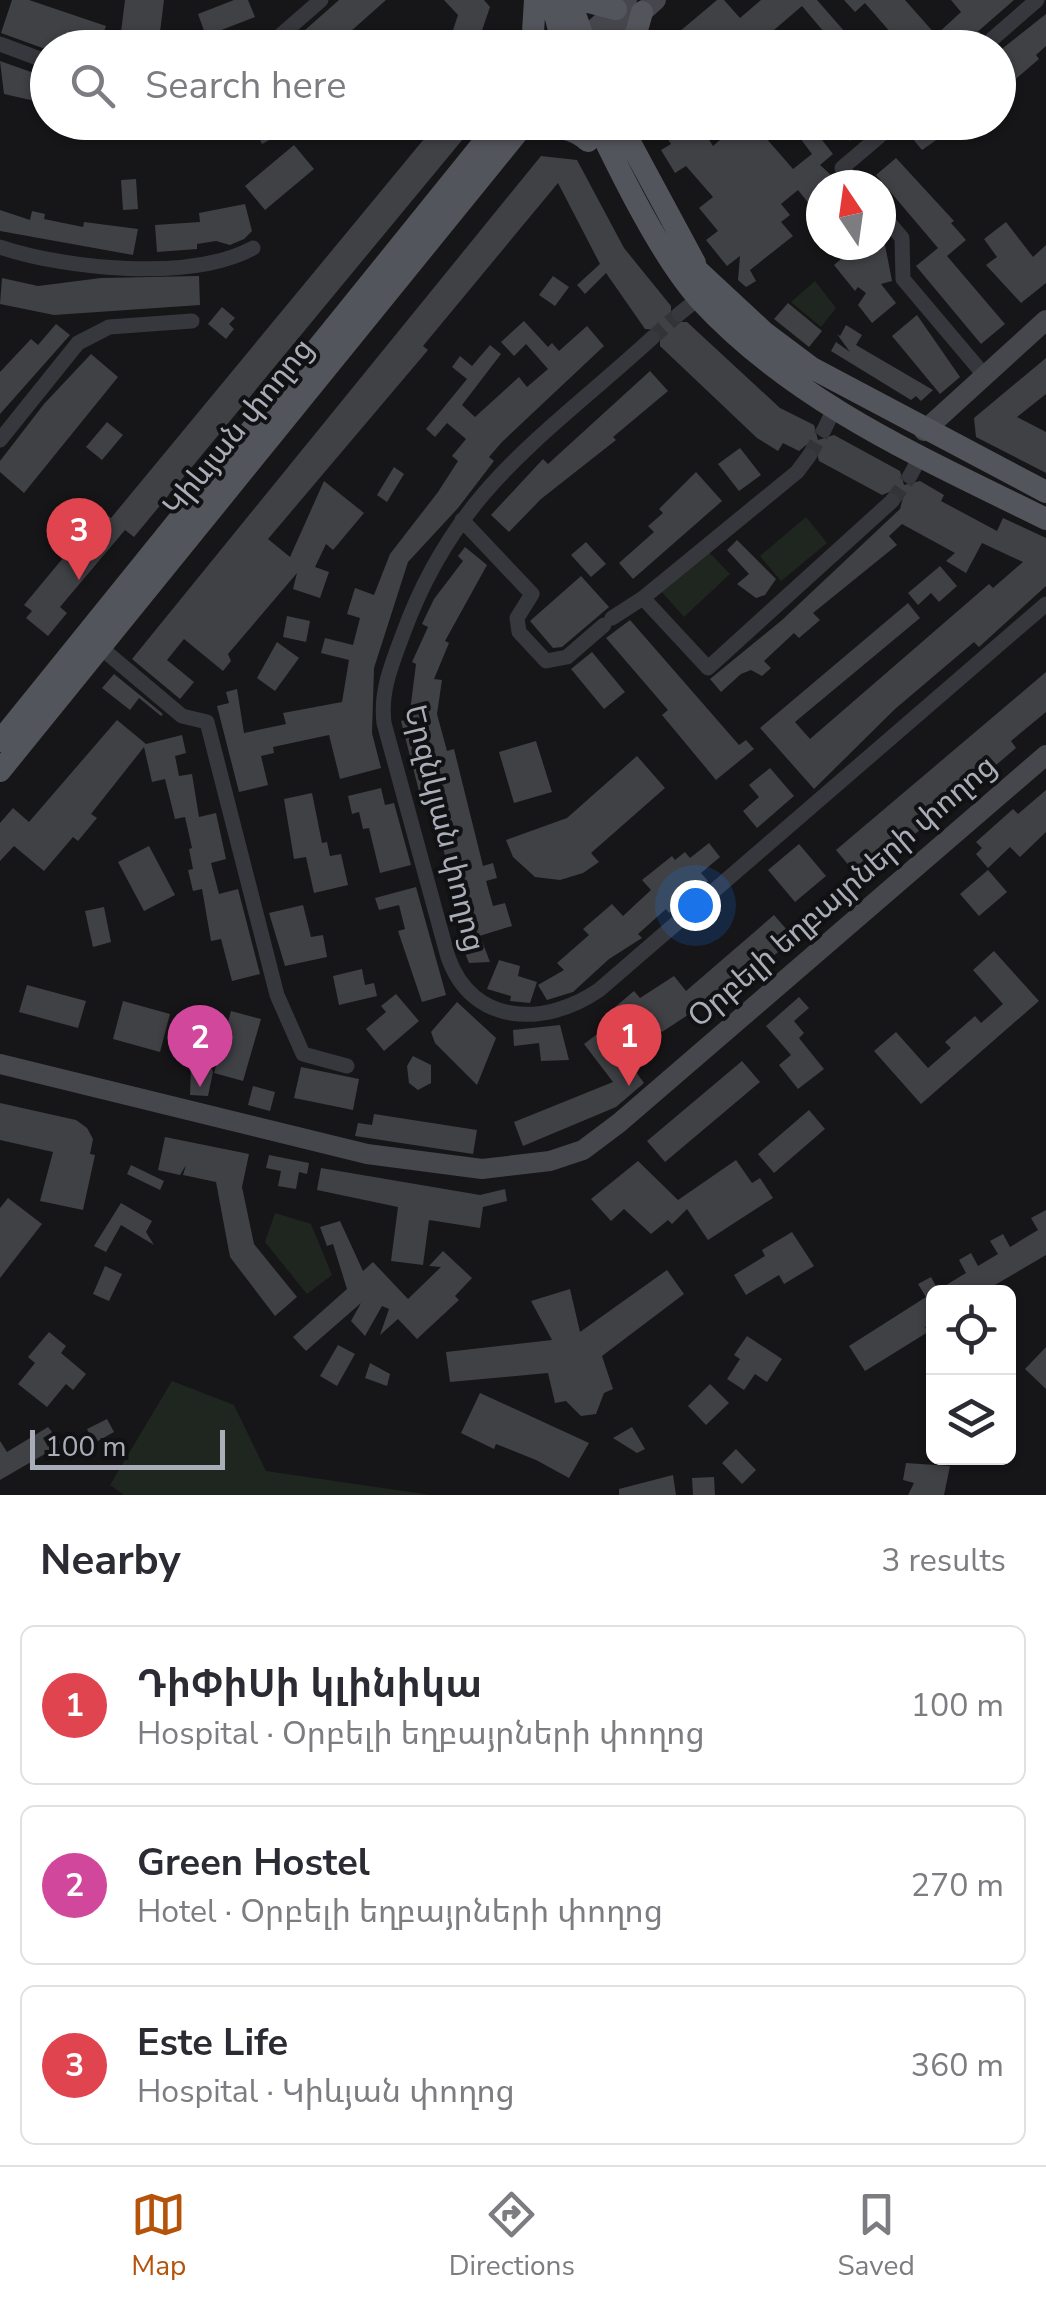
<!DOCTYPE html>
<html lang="en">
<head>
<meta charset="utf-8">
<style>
  body { margin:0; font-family:"Nunito Sans","Noto Sans Armenian",sans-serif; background:#f2f2f3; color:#2b2b33 }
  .controls { position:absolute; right:30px; bottom:30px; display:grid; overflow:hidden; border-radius:15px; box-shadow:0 2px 8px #0004 }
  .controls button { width:90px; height:90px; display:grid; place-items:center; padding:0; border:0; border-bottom:2px solid #e1e1e2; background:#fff; color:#2b2b33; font:50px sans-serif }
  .compass { position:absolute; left:806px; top:170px; width:90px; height:90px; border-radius:50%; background:#fff; box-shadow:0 2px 8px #0004; rotate:347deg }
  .scale { position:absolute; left:30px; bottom:25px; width:195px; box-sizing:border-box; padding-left:10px; border:5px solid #a8adb8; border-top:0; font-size:28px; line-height:35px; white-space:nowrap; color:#a8adb8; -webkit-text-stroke:8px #111113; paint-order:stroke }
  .you { position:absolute; left:695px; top:905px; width:35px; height:35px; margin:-25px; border:8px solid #fff; border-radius:50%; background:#1a73e8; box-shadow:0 0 0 15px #1a73e833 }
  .badge { display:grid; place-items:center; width:65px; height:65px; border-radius:50%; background:#b45309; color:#fff; font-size:32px; font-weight:700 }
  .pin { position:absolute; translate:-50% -82px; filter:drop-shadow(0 2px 5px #0008) }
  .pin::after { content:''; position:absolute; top:52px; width:35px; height:30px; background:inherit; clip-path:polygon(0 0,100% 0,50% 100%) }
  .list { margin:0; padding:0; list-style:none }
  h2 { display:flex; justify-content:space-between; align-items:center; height:130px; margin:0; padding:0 40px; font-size:42px }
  h2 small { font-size:32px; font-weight:400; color:#7c7c81 }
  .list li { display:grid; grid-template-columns:65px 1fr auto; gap:30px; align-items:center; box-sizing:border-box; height:160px; margin:0 20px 20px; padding:0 20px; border:2px solid #e1e1e2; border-radius:15px }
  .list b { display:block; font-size:38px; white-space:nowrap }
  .list p { margin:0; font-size:32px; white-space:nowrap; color:#7c7c81 }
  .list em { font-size:32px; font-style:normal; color:#7c7c81 }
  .icon { flex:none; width:55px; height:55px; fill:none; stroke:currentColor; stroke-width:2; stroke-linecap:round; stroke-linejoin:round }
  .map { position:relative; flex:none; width:1046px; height:1495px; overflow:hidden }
  .search { position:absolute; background:#fff; box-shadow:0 2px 8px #0004; left:30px; right:30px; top:30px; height:110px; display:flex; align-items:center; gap:25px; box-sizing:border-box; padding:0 35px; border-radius:55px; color:#7c7c81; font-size:38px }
  .sheet { height:670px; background:#fff }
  nav { display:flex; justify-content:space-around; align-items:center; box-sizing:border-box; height:140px; border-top:2px solid #e1e1e2; background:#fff; font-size:28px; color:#7c7c81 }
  nav a { display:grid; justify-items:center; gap:5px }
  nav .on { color:#b45309 }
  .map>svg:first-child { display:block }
</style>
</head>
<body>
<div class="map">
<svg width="1046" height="1495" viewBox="0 0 1046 1495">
  <rect width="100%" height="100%" fill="#161618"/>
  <!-- green -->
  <path fill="#1e261f" d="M815 281 836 308 821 327 791 302Z
    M806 517 827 543 781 581 760 556Z
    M706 549 730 574 684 617 661 591Z
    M275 1213 311 1224 332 1275 307 1294 265 1242Z
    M172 1381 234 1405 266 1471 431 1495H124L110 1485Z"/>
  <!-- building -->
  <path fill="#404145" d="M12 0H29L106 26 98 48 48 50 1 33Z
    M125 0H164L158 48H119Z
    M234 0H248L255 17 206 36 198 14Z
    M339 0H386L332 48H304L296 38Z
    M444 0H484L490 7 476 48H447L458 15Z
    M717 0H724L740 18 761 0H817L859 48H818L829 38 802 6 760 42 764 48H728L722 40 714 48H660Z
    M844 0H905L936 35 961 12 951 0H1014L959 48H904L865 3 855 12Z
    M1046 14V46L1036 55 1039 59 998 94V52Z
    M0 61 48 78V104L4 94Z
    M251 122H303L262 144Z
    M438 122H477L134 537 125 530 60 607 67 613 48 636 26 618 32 611 24 605 102 511 111 518Z
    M657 122H698L713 146 729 132 724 127 730 122H752L793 169 812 154 788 122H808L833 154 820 165 842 185H821V219L798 190 781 204 790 215 781 222 793 236 750 270 756 281 746 287 738 280 740 256 727 266 706 240 718 231 699 208 713 197 686 166 675 173 661 150 671 144Z
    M834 122H872L850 141Z
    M919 122H962L922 150 907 132Z
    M294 145 314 169 265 210 245 186Z
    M541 156 577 160 624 248 671 306V322H687L780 408 814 425 818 440 834 435 900 471 904 485 920 481 944 495 941 501 997 531 1003 518 1046 538V586L979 647 974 642 895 709 814 789 760 728 908 603 920 618 795 722 810 739 989 584 993 588 1023 562 982 543 966 573 946 561 955 553 902 524 889 536 897 545 813 613 820 620 799 638 794 633 764 661 771 668 762 676 751 670 741 674 721 692 710 679 782 620 900 509 903 498 894 490 882 495 819 461 815 447 806 445 799 451 783 443 778 451 757 438 660 346V330L645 329 606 273 585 294 577 285 600 264 558 183 423 346 428 350 268 539 290 557 324 481 364 513 333 550 326 544 315 567 329 572 320 598 293 589 297 573 228 654 231 661 223 671 184 639 167 660 194 682 180 699 132 659Z
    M896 158 954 221 951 223 966 240 947 256 1005 324 981 344 916 266 938 248 876 175Z
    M136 179 138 209 123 210 121 180Z
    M245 204 252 231 244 239 230 245 216 241 197 244V249L157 252 155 225 200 222 199 213Z
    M0 210 30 220 32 211 45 214 44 219 83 227 84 222 138 229 133 255 0 231Z
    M1006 222 1033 257 1046 245V283L1021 303 986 265 997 257 984 239Z
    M830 245H885L892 281 881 284 896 303 872 323 858 305 866 293 858 287 855 291 834 265 841 259Z
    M199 276 200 305 54 315 0 304 2 278 38 286 101 278Z
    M553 276 569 287 555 306 539 295Z
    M788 303 822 331 809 347 774 319Z
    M222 307 235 318 229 324 234 329 226 339 208 324Z
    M917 315 960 377 940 394 892 336Z
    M524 321 548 347 552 343 559 351 587 326 604 346 502 442 489 457 494 461 458 508 408 562 374 668 372 733 381 768 340 779 329 735 273 747 274 753 261 756 268 785 239 792 217 706 229 703 226 692 237 689 244 733 286 724 283 713 342 702 349 660 321 653 325 638 353 645 360 618 347 614 355 588 374 595 390 554 438 492 458 461 452 456 466 439 447 423 435 437 426 429 467 379 452 367 460 356 472 366 490 345 501 354 462 405 475 417 519 377 527 387 548 369 526 344 514 356 501 342Z
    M56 324 70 335 0 414V372L31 339 38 345Z
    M846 325 862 335 856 345 933 390 921 401 916 396 911 400 831 351 836 342 850 352 837 334 840 336Z
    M91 354 118 377 24 493 0 472V461L44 404Z
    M1046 358V394L1017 417 1046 432V473L976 437 974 418Z
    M650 371 668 391 613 437 616 440 541 499 509 532 491 515 543 459 548 464Z
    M107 422 123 435 102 460 86 447Z
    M740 448 761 475 739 491 718 464Z
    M394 467 404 474 387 502 377 495Z
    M696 472 722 501 633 579 619 563 654 532 648 526 663 513 659 509Z
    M737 540 776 579 765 595 756 598 737 584 749 574 727 550Z
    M586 542 606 564 591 577 571 555Z
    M465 547 487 565 445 641 449 643 434 679 442 680 437 714 447 751 454 749 483 866 493 863 497 878 486 881 493 906 505 903 512 926 473 938 451 859 446 860 439 830 436 831 425 789 419 791 401 721 409 719 416 664 412 662 428 627 422 624 434 599 463 561 458 556Z
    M940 566 957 586 939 602 931 593 918 605 908 593Z
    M581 576 609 607 562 647 553 648 530 621Z
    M287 616 310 621 306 642 283 637Z
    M630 620 739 745 746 740 754 749 716 780 662 715 668 710 606 638Z
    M277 642 299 658 275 691 257 678Z
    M592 652 625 692 604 709 571 669Z
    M1046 672V712L1011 741 1016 748 861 880 836 850Z
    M114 674 163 714 161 716 139 698 130 710 102 688Z
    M117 720 146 744 182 735 186 753 175 756 179 776 192 774 199 817 216 813 226 859 211 863 219 894 238 889 260 974 232 981 221 939 211 941 202 889 193 891 188 870 193 869 189 849 192 848 185 817 175 819 165 779 152 782 144 747 91 814 97 818 78 841 73 837 44 871 14 846 0 861V823L13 808 29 822Z
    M536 741 552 792 514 803 499 752Z
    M637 756 665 788 591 853 599 862 583 873 560 880 535 877 513 857 506 840 567 818Z
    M770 768 794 796 757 828 743 811 759 797 749 785Z
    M381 788 385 805 394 803 411 865 380 873 369 828 363 829 359 812 352 814 348 796Z
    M1046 790V832L1020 857 1010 847 988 868 976 854 982 848 976 842 1013 809 1018 814Z
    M312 793 322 843 327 842 330 856 341 854 348 885 314 893 306 857 294 859 284 799Z
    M709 843 720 857 701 873 708 881 669 913 666 909 638 934 642 938 609 959 573 992 547 1000 538 985 564 970 557 963 589 935 583 929 612 904 623 916 651 890 642 880 672 856 675 860 685 852 690 858Z
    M799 844 826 876 795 902 768 870Z
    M149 846 175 895 144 911 118 862Z
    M988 870 1007 892 979 916 960 894Z
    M416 887 446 995 422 1002 398 931 405 929 399 905 379 910 375 898Z
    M303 905 311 937 323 935 327 957 285 966 269 913Z
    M104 907 111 942 93 947 85 911Z
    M774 915 794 938 707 1014 700 1007 662 1032 653 1021 619 1049 644 1083 616 1107 523 1146 514 1122 613 1082 584 1044 604 1029 612 1039 629 1024 615 1007 634 991 640 998 674 976 686 991Z
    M482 941 490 962 469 963 463 948Z
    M994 951 1039 1001 921 1104 874 1051 896 1032 928 1068 951 1048 945 1042 975 1016 981 1023 1003 1004 973 970Z
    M499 960 520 966 518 976 537 982 530 1003 510 1001 511 996 487 989Z
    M362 969 365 985 374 983 377 996 339 1005 333 976Z
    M27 985 86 1001 78 1028 19 1012Z
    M396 994 419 1021 384 1051 366 1029 386 1012 381 1006Z
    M799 997 809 1008 794 1021 804 1033 799 1038 824 1069 798 1089 779 1065 791 1055 766 1026Z
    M123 1001 170 1014 160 1052 113 1039Z
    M457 1002 496 1038 477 1085 435 1043 431 1032Z
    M231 1011 261 1019 243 1081 214 1073Z
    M560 1025 569 1060 541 1061 539 1043 514 1046 513 1030Z
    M203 1038 213 1072 208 1096 190 1095 192 1040Z
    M413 1056 431 1065V1083L418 1090 409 1083 407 1066Z
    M742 1061 760 1082 665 1162 647 1141Z
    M301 1067 359 1079 353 1110 294 1098Z
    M253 1086 275 1092 270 1111 248 1105Z
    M0 1103 76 1120 87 1128 93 1139 90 1154 95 1155 83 1210 40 1201 53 1152 0 1140Z
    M809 1110 825 1129 774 1173 758 1154Z
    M374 1114 477 1130 473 1154 355 1136 358 1123 372 1125Z
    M165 1137 249 1154 242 1187 254 1244 297 1297 275 1316 230 1257 216 1182 183 1175 186 1165 180 1175 158 1170Z
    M269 1155 309 1163 307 1174 299 1172 296 1189 278 1186 281 1171 266 1168Z
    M736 1160 752 1183 760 1178 773 1198 708 1240 687 1209 672 1224 668 1220 651 1234 624 1209 611 1221 591 1199 638 1161 678 1200Z
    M131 1165 164 1181 160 1190 127 1174Z
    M321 1168 480 1195 505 1189 507 1201 483 1207 480 1228 429 1220 423 1265 391 1261 398 1207 317 1190Z
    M8 1198 42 1224 0 1278V1208Z
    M121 1203 152 1221 146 1232 154 1245 121 1225 106 1252 94 1246Z
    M1046 1210V1255L983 1292H934V1322L925 1327 928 1332 865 1371 849 1346 926 1297 918 1284 931 1277 938 1290 966 1273 959 1260 971 1253 978 1266 998 1254 990 1241 1003 1234 1010 1247 1038 1230 1031 1218Z
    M340 1221 363 1271 373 1262 408 1299 441 1267 429 1266 443 1251 472 1278 455 1296 459 1300 417 1339 398 1319 380 1335 389 1309 382 1306 365 1336 351 1321 361 1303 306 1351 293 1337 347 1289 333 1244 327 1246 320 1227Z
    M792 1232 814 1266 784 1284 779 1275 746 1295 734 1275 765 1256 762 1250Z
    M105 1266 122 1274 109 1301 93 1294Z
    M667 1270 684 1294 602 1356 613 1389 604 1393 596 1414 581 1416 566 1401 555 1403 548 1373 450 1382 446 1352 552 1340 531 1301 570 1289 580 1332Z
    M49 1332 66 1346 61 1353 86 1374 73 1390 66 1384 47 1407 18 1384 35 1363 28 1357Z
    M747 1336 782 1359 767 1382 755 1374 744 1390 727 1379 740 1359 734 1355Z
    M338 1345 355 1354 337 1386 320 1376Z
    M1046 1347V1389L1025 1369Z
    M370 1363 390 1374 387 1386 365 1378Z
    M710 1384 729 1403 706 1425 688 1406Z
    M480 1393 589 1443 569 1478 536 1460 496 1444 494 1449 461 1433Z
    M107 1419 114 1432 94 1443 87 1429Z
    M48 1427 62 1444 0 1480V1441L7 1452Z
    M632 1427 645 1449 637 1453 613 1438Z
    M736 1449 756 1470 742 1484 722 1463Z
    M906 1463 950 1466 944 1495H908L914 1483 903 1480Z
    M673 1475 676 1495H619V1489Z
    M714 1477 715 1495H693L692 1478Z"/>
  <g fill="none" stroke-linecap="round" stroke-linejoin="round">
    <!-- street-tunnel -->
    <path stroke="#333438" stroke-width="15" stroke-dasharray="15 8" stroke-linecap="butt" d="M652 338 679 314
      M809 456 824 430
      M892 501 910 476"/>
    <!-- street -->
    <path stroke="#37383d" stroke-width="15" d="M0 44 48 62
      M259 48 274 41 321 0
      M982 48 1037 0
      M857 185 842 168 896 122
      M881 213 902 238 903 279 985 376
      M0 247C66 269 190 282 253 248
      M679 314 699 298
      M652 338C544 437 456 488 403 634 392 664 380 691 384 723L448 957C472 1026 545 1027 599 990L1046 604
      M824 430 834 409
      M0 440 78 343 109 327 192 321
      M809 456 797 472 643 598 708 668 892 501
      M910 476 920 457
      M462 520 532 594 517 618 519 632 546 661 567 657 604 625
      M612 618 643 598
      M100 647 182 716 207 722 277 995 303 1054 347 1066"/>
    <!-- secondary -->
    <path stroke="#45474d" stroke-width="20" d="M584 38 627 0
      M602 48 656 0
      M924 431 1046 320
      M0 1064 367 1154 482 1169 550 1161 583 1150 619 1123 1046 755"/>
    <!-- primary -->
    <path stroke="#53555c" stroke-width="22" d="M551 0 564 48
      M570 0 587 48
      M581 0 616 9
      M532 48 535 0
      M632 48 642 12
      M596 122C621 174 662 258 700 300 795 403 923 458 1046 519
      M619 122 695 263
      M520 128C546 128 569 123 588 141
      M679 253 764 332 812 368 1046 492
      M0 741 500 122
      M0 771 526 122"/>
  </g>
  <g text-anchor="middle" stroke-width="8" stroke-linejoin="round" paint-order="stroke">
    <!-- street labels -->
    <g font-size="30" fill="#a8adb8" stroke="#111113">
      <text transform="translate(238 427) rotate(-51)" y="10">Կիևյան փողոց</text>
      <text transform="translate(445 828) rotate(76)" y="10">Երզնկյան փողոց</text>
      <text transform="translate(842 891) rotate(-41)" y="10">Օրբելի եղբայրների փողոց</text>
    </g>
  </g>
</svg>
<div class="controls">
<button><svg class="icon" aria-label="locate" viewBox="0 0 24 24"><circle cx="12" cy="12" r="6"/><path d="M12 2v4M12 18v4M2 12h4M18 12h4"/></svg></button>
<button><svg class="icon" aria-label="layers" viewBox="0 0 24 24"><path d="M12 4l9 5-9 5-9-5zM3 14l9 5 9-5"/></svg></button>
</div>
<svg class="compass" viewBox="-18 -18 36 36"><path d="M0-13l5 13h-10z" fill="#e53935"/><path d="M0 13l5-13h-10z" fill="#7c7c81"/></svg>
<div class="scale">100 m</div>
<div class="you"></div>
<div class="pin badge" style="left:629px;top:1086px;background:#e0444e">1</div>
<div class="pin badge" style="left:200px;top:1087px;background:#d1479c">2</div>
<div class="pin badge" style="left:79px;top:580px;background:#e0444e">3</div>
<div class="search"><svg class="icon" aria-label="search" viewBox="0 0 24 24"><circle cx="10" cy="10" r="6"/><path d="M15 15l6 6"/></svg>Search here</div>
</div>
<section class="sheet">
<h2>Nearby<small>3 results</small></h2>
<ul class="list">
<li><span class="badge" style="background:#e0444e">1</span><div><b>ԴիՓիՍի կլինիկա</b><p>Hospital · Օրբելի եղբայրների փողոց</p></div><em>100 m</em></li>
<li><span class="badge" style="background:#d1479c">2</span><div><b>Green Hostel</b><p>Hotel · Օրբելի եղբայրների փողոց</p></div><em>270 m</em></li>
<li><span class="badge" style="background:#e0444e">3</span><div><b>Este Life</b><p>Hospital · Կիևյան փողոց</p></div><em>360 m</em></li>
</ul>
</section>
<nav>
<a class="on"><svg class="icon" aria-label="map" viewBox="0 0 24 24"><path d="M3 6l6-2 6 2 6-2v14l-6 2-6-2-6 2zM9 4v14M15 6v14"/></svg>Map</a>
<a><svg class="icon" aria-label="directions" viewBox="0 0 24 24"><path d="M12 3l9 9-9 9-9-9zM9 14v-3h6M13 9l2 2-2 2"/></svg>Directions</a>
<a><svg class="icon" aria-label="saved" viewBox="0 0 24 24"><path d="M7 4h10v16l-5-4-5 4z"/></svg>Saved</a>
</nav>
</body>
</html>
